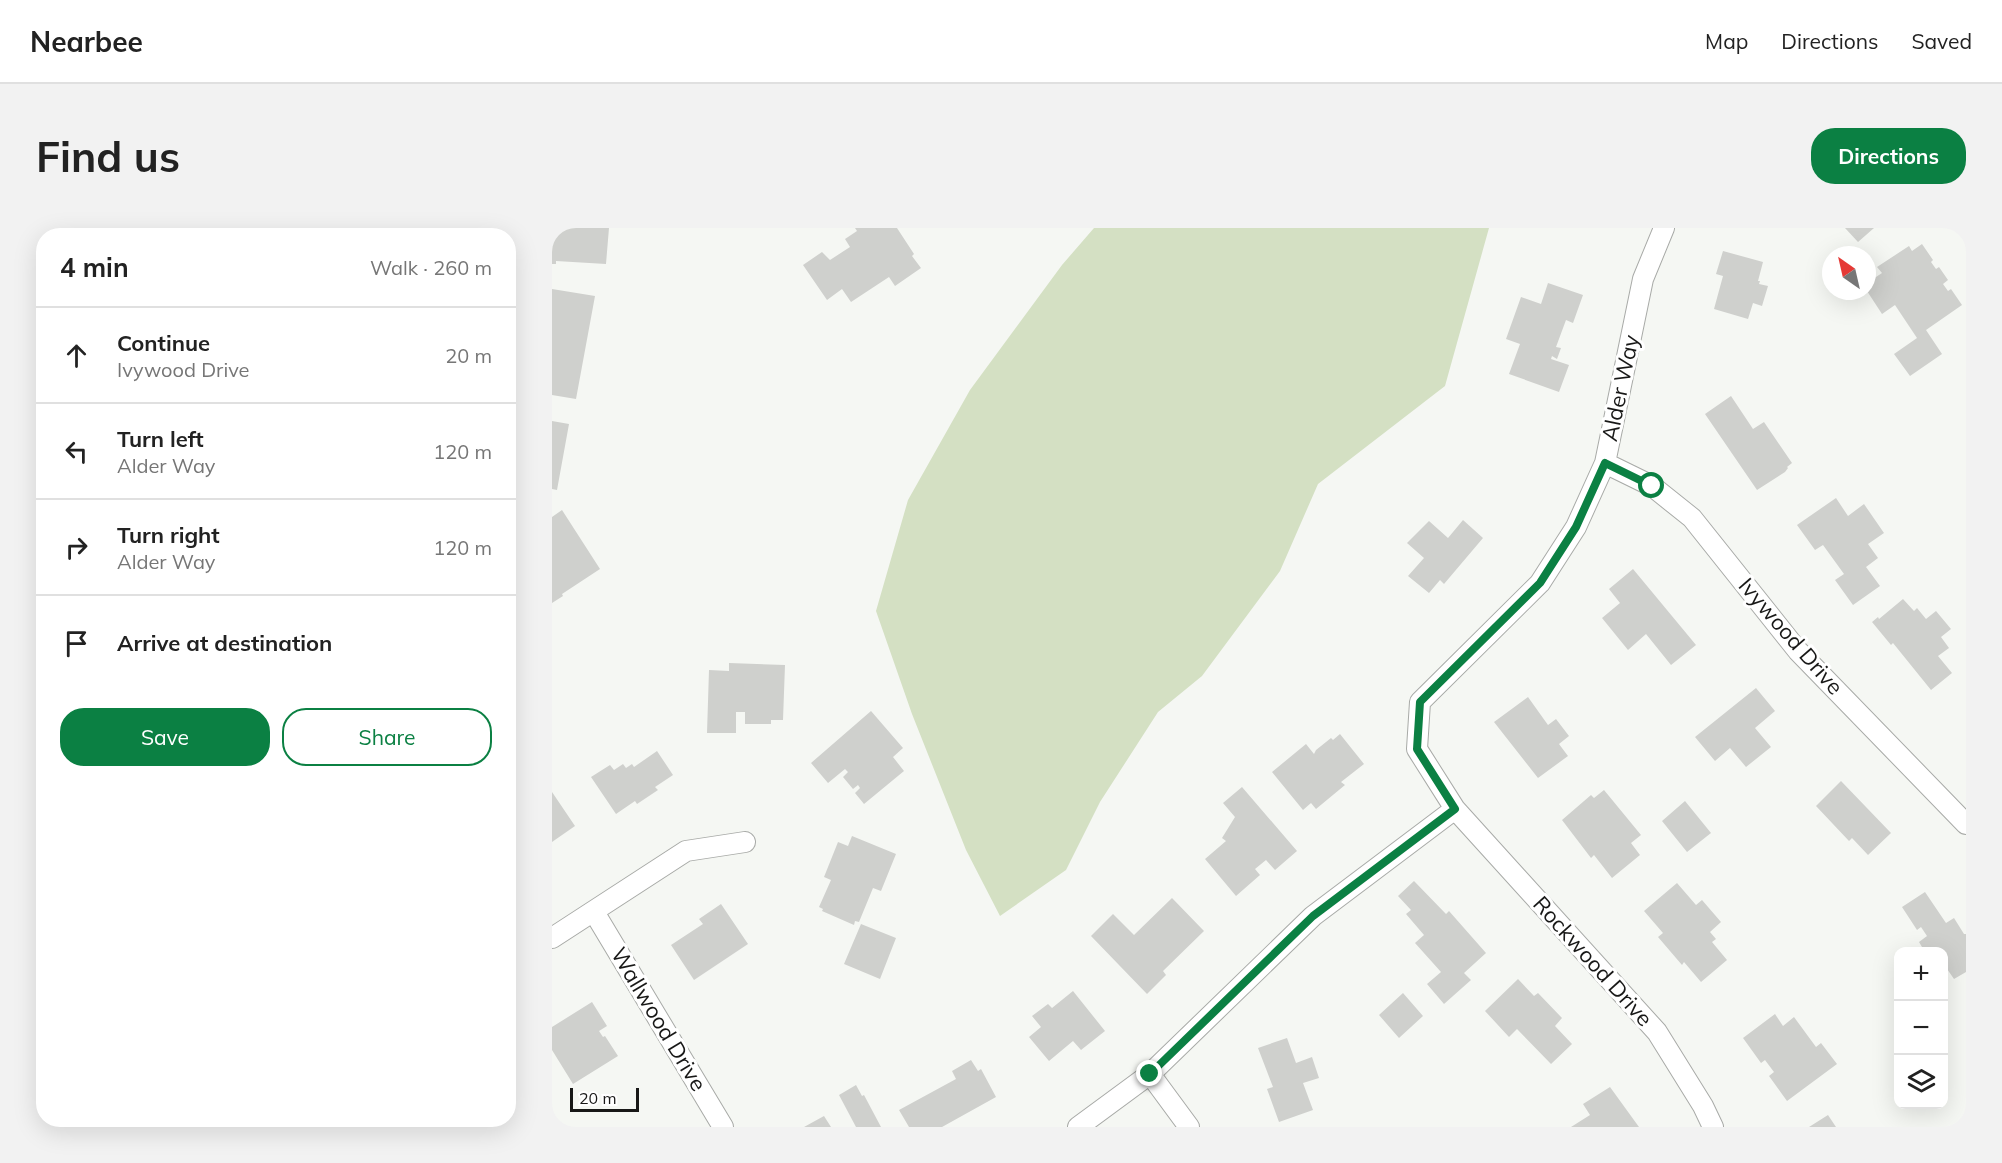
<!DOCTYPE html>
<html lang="en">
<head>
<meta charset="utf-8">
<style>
  body { margin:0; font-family:Mulish,sans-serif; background:#f2f2f2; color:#222 }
  .controls { position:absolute; right:18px; bottom:18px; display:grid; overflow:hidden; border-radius:12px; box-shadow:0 6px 24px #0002 }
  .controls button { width:54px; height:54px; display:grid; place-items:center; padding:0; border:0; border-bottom:2px solid #e0e0e0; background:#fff; color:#222; font:30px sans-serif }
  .compass { position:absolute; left:1270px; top:18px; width:54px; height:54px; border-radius:50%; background:#fff; box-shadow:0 6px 24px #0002; rotate:326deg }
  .scale { position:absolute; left:18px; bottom:15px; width:69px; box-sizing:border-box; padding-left:6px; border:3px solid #181817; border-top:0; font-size:16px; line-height:21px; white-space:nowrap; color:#181817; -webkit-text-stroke:4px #fff; paint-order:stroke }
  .stop { position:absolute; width:18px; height:18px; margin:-14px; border:4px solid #0b8043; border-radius:50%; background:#fff }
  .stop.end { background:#0b8043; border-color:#fff; box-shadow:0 2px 6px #0008 }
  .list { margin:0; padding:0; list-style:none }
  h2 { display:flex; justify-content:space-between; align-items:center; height:78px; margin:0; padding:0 24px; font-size:26px }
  h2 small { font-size:20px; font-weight:400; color:#767676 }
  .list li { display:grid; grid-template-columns:39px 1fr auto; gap:18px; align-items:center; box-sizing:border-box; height:96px; padding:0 24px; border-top:2px solid #e0e0e0 }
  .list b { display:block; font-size:22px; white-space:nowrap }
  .list p { margin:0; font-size:20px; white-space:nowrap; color:#767676 }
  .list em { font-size:20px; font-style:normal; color:#767676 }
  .actions { display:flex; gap:12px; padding:18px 24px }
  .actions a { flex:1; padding:14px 0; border:2px solid #0b8043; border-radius:24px; text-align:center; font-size:21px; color:#0b8043 }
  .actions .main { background:#0b8043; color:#fff }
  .icon { flex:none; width:33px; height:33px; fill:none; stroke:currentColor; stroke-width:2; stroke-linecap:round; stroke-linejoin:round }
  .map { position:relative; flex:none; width:1414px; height:899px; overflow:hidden; border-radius:24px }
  header { display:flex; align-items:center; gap:36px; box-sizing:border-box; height:84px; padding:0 30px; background:#fff; border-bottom:2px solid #e0e0e0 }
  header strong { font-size:28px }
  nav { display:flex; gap:33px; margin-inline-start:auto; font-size:21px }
  .intro { display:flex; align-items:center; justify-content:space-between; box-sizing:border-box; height:144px; padding:0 36px }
  h1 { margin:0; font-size:42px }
  .button { padding:15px 27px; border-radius:24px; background:#0b8043; color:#fff; font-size:21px; font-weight:700 }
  main { display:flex; gap:36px; padding:0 36px }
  aside { flex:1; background:#fff; border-radius:24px; box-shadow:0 6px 24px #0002 }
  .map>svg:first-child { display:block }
</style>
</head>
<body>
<header>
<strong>Nearbee</strong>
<nav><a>Map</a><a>Directions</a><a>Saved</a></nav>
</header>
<div class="intro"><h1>Find us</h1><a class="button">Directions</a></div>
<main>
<aside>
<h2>4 min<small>Walk · 260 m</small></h2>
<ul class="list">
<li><svg class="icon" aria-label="ahead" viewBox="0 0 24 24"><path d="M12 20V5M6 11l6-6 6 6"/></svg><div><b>Continue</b><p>Ivywood Drive</p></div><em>20 m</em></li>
<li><svg class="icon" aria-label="left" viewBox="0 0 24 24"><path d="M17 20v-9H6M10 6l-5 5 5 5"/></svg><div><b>Turn left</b><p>Alder Way</p></div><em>120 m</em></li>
<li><svg class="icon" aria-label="right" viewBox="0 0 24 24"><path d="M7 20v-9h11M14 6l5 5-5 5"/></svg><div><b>Turn right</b><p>Alder Way</p></div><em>120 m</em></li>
<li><svg class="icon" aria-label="arrive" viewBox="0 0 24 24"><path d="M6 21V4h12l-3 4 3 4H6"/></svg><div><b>Arrive at destination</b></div></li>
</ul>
<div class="actions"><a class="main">Save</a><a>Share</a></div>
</aside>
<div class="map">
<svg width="1414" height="899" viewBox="0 0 1414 899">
  <rect width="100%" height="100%" fill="#f5f7f3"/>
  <!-- green -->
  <path fill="#d4e0c3" d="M542 0H937L893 158 766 256 728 343 650 448 606 484 548 574 514 642 448 688 414 622 360 486 324 383 356 272 418 162 510 37Z"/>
  <!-- building -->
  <path fill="#cfd0cd" d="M9 0H57L54 36 4 33V36H0V4L9 5Z
    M303 0H345L362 26 360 28 369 40 343 58 337 49 299 74 290 61 275 72 251 37 270 24 278 32 298 19 293 11 305 3Z
    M1293 0H1322L1306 14Z
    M1370 16 1381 32 1379 34 1384 41 1387 39 1396 52 1391 56 1396 63 1399 61 1410 77 1374 102 1390 126 1358 148 1342 126 1365 110 1343 77 1330 86 1315 63V55L1330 45 1325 39 1357 18 1360 23Z
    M1171 23 1211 34 1206 53H1208L1207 56 1216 58 1210 78 1201 75 1196 91 1162 81 1171 48 1164 46Z
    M996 55 1031 67 1021 95 1014 92 1004 119 1009 120 1005 131 1000 128 999 131 1017 137 1007 164 957 146 968 116 954 111 969 69 989 76Z
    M0 61 43 68 24 171 0 167Z
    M1179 168 1201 201 1212 194 1240 235 1235 239 1236 240 1233 244 1205 262 1153 186Z
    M0 193 17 196 5 262 0 261Z
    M1284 270 1296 288 1312 276 1332 305 1316 316 1326 330 1314 339 1328 358 1301 377 1283 352 1292 346 1271 317 1263 322 1245 297Z
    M10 282 48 341 10 366 11 368 0 375V289Z
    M911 292 931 310 892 356 888 352 877 365 856 348 872 330 855 315 877 293 896 310Z
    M1081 341 1144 417 1119 437 1094 406 1076 422 1050 390 1068 375 1057 361Z
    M1351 371 1362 383 1365 380 1374 391 1384 383 1399 401 1389 409 1397 420 1386 428 1400 445 1379 462 1341 415 1339 417 1320 394 1326 389 1327 391Z
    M177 435 233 437 231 492H219V496H193V484H184V505H155L157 442 177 443Z
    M1204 460 1223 483 1203 500 1219 519 1194 539 1178 520 1163 533 1143 509Z
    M976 469 996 497 1004 491 1017 508 1007 516 1016 528 986 550 942 494Z
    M319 483 351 520 341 529 352 543 312 576 303 565 308 560 306 557 301 561 291 549 296 544 293 541 276 555 259 535Z
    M788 506 812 536 789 554 793 557 764 581 759 575 751 582 720 544 754 516 762 526 764 522 779 510 781 512Z
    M105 523 121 547 103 559 106 562 85 576 83 573 64 586 39 549 58 537 62 542 71 536 74 540 80 536 82 539Z
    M1289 553 1339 605 1316 627 1300 610 1297 613 1264 578Z
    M690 559 745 623 723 642 714 632 703 641 708 647 684 668 653 631 674 613 670 610 683 589 671 575Z
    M1052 562 1089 607 1079 615 1088 627 1060 650 1042 627 1039 630 1010 592 1039 567 1042 570Z
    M0 564 23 598 0 614Z
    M1133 573 1159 605 1135 624 1110 593Z
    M300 608 344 626 329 663 321 660 307 694 303 693 302 697 270 683 271 681 267 679 279 652 272 649 286 614 296 618Z
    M862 653 894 686 897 683 934 725 912 745 919 752 892 776 875 756 889 744 863 715 872 707 854 686 859 682 846 668Z
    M1125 655 1144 677 1150 672 1169 694 1158 704 1164 711 1160 714 1175 732 1149 754 1132 734 1130 737 1106 709 1111 705 1092 683Z
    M1373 664 1394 695 1402 690 1412 706H1414V744L1402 751 1393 738 1392 739V724H1373L1367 714 1375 708 1369 699 1365 702 1350 679Z
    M620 670 652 703 611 743 614 747 595 766 539 708 561 686 582 707Z
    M169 676 196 716 142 752 119 717 151 696 147 691Z
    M309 696 344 710 328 751 292 736Z
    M966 751 982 768 986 765 1010 790 1003 798 1020 816 999 836 965 801 957 809 933 783Z
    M521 763 553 803 529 822 521 813 497 833 477 809 489 799 480 788 496 776 500 780Z
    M851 765 871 788 847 810 827 787Z
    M40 774 55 798 47 803 51 809 53 808 66 828 21 856 0 822V799Z
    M1223 786 1231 798 1242 789 1264 819 1269 815 1285 836 1235 873 1217 848 1222 844 1213 832 1209 835 1191 810Z
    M735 810 744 835 760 829 767 850 751 855 761 882 727 894 715 861 721 859 706 820Z
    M419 832 426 843 429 841 444 869 390 899H357L347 882 404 851 400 843Z
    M304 857 310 868 312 867 329 899H304L287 867Z
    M1058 859 1087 899H1019L1038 887 1031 876Z
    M1276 887 1284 899H1257Z
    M272 888 279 899H252Z"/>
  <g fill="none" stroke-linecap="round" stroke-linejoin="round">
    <!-- minor casing -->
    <g stroke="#a8aaa7" stroke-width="22">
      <path id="minor" d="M1112 0 1091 51 1053 235 1024 299 988 355 868 474 865 521 903 581 1105 804 1151 878 1161 899
        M1053 235 1100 258 1140 290 1246 423 1414 596
        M42 684 171 899
        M0 710 134 623 193 614
        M598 846 637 899
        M526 899 598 846 761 688 903 581"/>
    </g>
    <!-- minor -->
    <use href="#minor" stroke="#fff" stroke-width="20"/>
  </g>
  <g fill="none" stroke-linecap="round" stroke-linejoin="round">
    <!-- route -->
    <path stroke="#0b8043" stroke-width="8" d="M598 846 761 688 903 581 865 521 868 474 988 355 1024 299 1053 235 1100 258"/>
  </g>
  <g text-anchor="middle" stroke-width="6" stroke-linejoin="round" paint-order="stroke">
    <!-- street labels -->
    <g font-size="22" fill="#181817" stroke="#fff">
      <text transform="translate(1068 160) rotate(-78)" y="8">Alder Way</text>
      <text transform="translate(1239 408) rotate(49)" y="8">Ivywood Drive</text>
      <text transform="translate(1041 733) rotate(48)" y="8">Rockwood Drive</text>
      <text transform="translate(107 791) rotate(59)" y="8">Wallwood Drive</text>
    </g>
  </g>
</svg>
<div class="controls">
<button>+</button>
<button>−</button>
<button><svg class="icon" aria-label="layers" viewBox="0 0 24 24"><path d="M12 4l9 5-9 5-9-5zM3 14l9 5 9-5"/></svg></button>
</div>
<svg class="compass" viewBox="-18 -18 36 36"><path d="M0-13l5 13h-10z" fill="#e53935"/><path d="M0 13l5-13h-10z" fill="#767676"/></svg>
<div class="scale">20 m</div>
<div class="stop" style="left:1100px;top:258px"></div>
<div class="stop end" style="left:598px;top:846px"></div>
</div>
</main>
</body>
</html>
